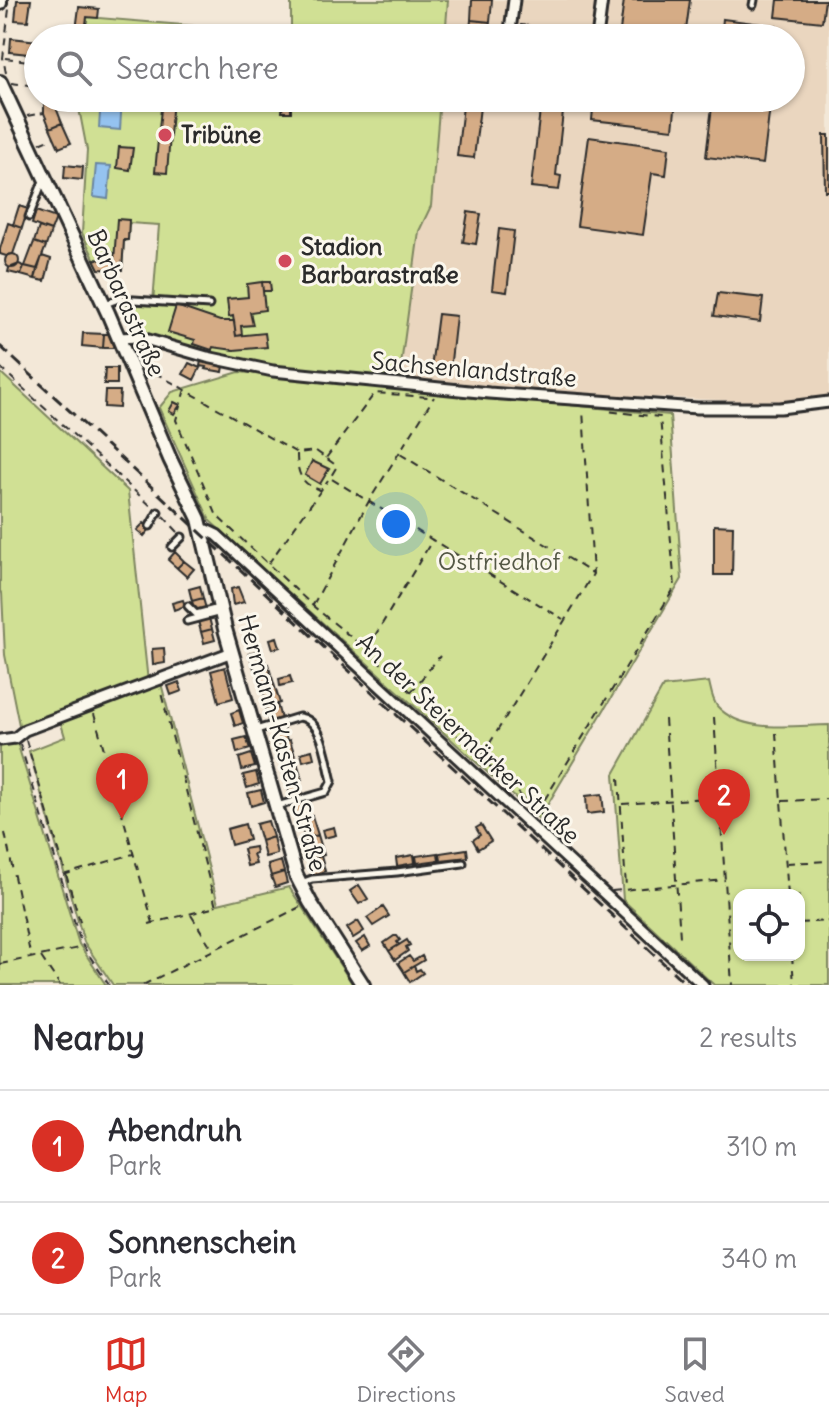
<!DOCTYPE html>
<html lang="en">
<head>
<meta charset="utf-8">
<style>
  body { margin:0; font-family:Delius,sans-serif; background:#f2f2f3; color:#2b2b33 }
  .controls { position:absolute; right:24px; bottom:24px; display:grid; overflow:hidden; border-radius:16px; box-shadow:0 2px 6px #0004 }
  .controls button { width:72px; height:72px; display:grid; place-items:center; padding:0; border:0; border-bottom:2px solid #e1e1e2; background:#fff; color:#2b2b33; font:40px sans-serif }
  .you { position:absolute; left:396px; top:524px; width:28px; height:28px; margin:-20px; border:6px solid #fff; border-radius:50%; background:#1a73e8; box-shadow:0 0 0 12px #1a73e833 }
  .badge { display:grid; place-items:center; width:52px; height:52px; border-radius:50%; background:#d93025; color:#fff; font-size:26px; font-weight:700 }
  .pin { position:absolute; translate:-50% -66px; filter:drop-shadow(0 2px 4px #0008) }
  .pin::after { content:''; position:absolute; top:42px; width:28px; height:24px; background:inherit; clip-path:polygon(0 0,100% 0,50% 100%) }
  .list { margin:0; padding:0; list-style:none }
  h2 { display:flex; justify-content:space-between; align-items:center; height:104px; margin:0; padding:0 32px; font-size:34px }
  h2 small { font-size:26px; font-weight:400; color:#7c7c81 }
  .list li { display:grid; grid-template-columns:52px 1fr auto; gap:24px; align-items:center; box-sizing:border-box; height:112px; padding:0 32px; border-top:2px solid #e1e1e2 }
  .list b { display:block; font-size:30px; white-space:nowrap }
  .list p { margin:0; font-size:26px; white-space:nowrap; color:#7c7c81 }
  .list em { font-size:26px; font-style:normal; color:#7c7c81 }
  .icon { flex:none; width:44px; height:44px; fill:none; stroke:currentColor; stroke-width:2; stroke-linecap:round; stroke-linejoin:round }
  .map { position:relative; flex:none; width:829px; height:985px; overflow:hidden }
  .search { position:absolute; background:#fff; box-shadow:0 2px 6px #0004; left:24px; right:24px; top:24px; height:88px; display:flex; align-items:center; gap:20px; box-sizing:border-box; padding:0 28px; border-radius:44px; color:#7c7c81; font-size:30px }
  .sheet { height:328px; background:#fff }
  nav { display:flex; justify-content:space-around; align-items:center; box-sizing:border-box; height:112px; border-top:2px solid #e1e1e2; background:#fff; font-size:22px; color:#7c7c81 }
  nav a { display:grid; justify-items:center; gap:4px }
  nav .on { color:#d93025 }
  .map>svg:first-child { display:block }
</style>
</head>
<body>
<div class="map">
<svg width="829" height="985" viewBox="0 0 829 985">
  <rect width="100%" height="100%" fill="#f3e8d8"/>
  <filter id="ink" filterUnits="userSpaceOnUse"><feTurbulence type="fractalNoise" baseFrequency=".0125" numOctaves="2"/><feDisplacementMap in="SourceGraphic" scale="16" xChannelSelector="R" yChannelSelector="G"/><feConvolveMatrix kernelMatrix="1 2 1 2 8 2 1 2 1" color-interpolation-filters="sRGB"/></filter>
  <g filter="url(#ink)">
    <!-- built -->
    <path fill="#ead6bf" d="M448 0H829V397L810 400 746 401 582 394 399 380 419 231 431 206 440 98H791V38H445Z"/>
    <!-- green -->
    <path fill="#d0e094" stroke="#7e8660" stroke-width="2" fill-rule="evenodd" d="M291 0H448L445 38H85L87 17 291 34Z
      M77 98H440L431 206 419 231 399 380 274 368 199 352 135 331 121 302 153 303 159 225 129 223 128 240 124 241 122 270 99 269 82 233 87 150Z
      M0 372 128 491 148 682 19 725 5 655 2 593 0 592Z
      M239 372 670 415 682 579 539 819 210 521 159 408 172 392Z
      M709 682C711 690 712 699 717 706 743 735 795 725 829 725V985H714L623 900 614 774 663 687ZM739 895H799V955H739Z
      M161 683 218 904 289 887 353 985H113L84 942 29 751 65 737 60 720Z
      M0 742H17L79 944 106 985H0Z"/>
    <!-- water -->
    <path fill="#95c3f0" stroke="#6b86a1" stroke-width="2" d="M101 98H122L120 130 99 128Z
      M96 165 111 166 108 199 93 197Z"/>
    <!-- building -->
    <path fill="#d5ac86" stroke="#2b2b2b" stroke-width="2" d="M17 0H31L28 21 15 20Z
      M472 0H492L490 22 471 20Z
      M624 0H690L685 38H619Z
      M778 0H825L822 22 776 17Z
      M79 7 99 9 98 18 87 17 84 38H75Z
      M723 19 776 26 775 38H721Z
      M471 20 490 22 488 38H469Z
      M521 25 576 31 575 38H520Z
      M11 38 38 41V55L10 52Z
      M44 98 58 100 57 110 62 123 50 128 44 113Z
      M162 98H173L167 173 155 172Z
      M464 98H481L474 158 457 156Z
      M594 98 676 100 673 129 592 120Z
      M713 98H771L763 164 706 157Z
      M283 102H291V112H282Z
      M540 110 563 112 556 175 561 176 559 190 531 187Z
      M62 123 71 143 59 148 50 128Z
      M824 135H829V191H825Z
      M589 137 669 148 666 175 652 173 643 235 577 226Z
      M119 147 133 148 130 170 117 168Z
      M65 165 83 167 82 180 64 178Z
      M19 206 28 209 22 228 13 225Z
      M36 211 56 218 51 231 32 224Z
      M468 212 481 214 476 244 463 242Z
      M117 219 129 220 128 240H124L122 270 99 269 94 259 114 261Z
      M8 223 22 228 13 254 6 256 0 254V249Z
      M39 227 51 231 46 246 34 242Z
      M499 229 514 231 507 292 492 290Z
      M34 242 46 246 37 269 25 266Z
      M5 261a7 7 0 1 1 14 0a7 7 0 1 1-14 0Z
      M42 256 51 259 45 281 35 279Z
      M19 264 24 266 21 275 8 272 9 268Z
      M24 266 37 269 35 279 21 275Z
      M262 282H270L271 291H263Z
      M262 282 265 310 250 312 253 325 241 326 242 335 236 336 233 316 229 317 227 299 248 297 247 284Z
      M718 293 763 298 760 322 714 316Z
      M176 306 220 321H234L236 336 265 333 267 347 234 350 213 347 212 350 194 344 195 340 168 332Z
      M438 314 456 316 450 370 431 368Z
      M83 333 104 334 103 348 82 346Z
      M104 334H109L114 348H103Z
      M201 361 224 366 223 372 205 369 206 367 200 366Z
      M189 363 200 368 194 380 183 374Z
      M105 368H117V384H104Z
      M105 391H120L119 408 104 407Z
      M174 402 180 405 174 414 169 411Z
      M312 461 329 469 320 484 305 475Z
      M144 523 150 529 144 536 137 530Z
      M714 525 733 526 732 575H714Z
      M175 552 184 561 177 568 168 560Z
      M184 561 194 569 187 577 177 568Z
      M200 586 203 598 192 601 189 589Z
      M238 587 244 602 233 605 231 589Z
      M203 598 206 609 195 612 192 601Z
      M183 600 185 606 174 610 172 603Z
      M209 618 212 629 201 632 198 621Z
      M212 629 215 640 204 643 201 632Z
      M277 637 280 647 273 649 270 639Z
      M164 648 165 663 153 665 152 649Z
      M261 650 266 665 254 668 249 653Z
      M268 664 274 684 262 687 256 668Z
      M225 667 233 698 219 702 211 671Z
      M290 676 292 683 280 686 279 679Z
      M179 682 182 691 171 695 168 686Z
      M274 684 280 703 267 707 262 687Z
      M277 704 281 719 269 723 265 708Z
      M239 710 243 723 235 726 231 713Z
      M283 726 287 740 275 744 271 729Z
      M246 737 250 749 237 753 234 740Z
      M290 740 296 759 283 763 278 743Z
      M312 750 314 758 303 761 301 753Z
      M251 754 255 767 242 770 239 758Z
      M296 759 302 779 289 783 283 763Z
      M256 772 259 784 247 788 243 775Z
      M299 780 303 795 291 798 287 784Z
      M261 790 264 802 251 806 248 793Z
      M602 794 604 812 587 814 586 796Z
      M305 802 309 817 297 820 293 805Z
      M312 816 318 835 305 839 299 820Z
      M268 821 273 837 261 841 256 824Z
      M245 824 249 840 231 845 227 829Z
      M481 825 491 841 478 849 473 840 480 835 476 828Z
      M334 827 336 835 324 838 322 830Z
      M318 835 324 855 311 859 305 839Z
      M273 837 277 854 265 857 261 841Z
      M255 847 256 853 253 854 256 864 247 866 243 849Z
      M467 849 468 857 441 860 440 853Z
      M438 853 439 860 417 863 416 856Z
      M414 855 415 863 397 866 396 858Z
      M321 856 325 871 313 875 309 860Z
      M281 861 284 872 271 876 268 865Z
      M284 872 287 883 275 887 271 876Z
      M359 885 368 899 359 904 350 891Z
      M383 907 389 916 373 926 367 918Z
      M358 921 364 931 353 938 347 928Z
      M394 936H397L400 940 397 942 399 945 389 951 384 943Z
      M365 937 370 946 362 951 356 943Z
      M407 940 410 945 406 947 408 951 395 960 389 951Z
      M409 956 413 961 422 956 424 960 404 972 398 963Z
      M414 966 416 971 420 969 423 973 410 982 404 972Z"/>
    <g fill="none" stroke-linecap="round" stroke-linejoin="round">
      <!-- service casing -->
      <g stroke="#2b2b2b" stroke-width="11">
        <path id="service" d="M753 5 754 0
          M29 217 43 181
          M105 304 119 299 209 305
          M150 526 158 512
          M172 547 182 537
          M188 606 196 614 219 608
          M187 621 221 612
          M256 730 299 717C324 720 326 760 332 781L326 792 277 806
          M301 883 312 879 397 872 463 863"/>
      </g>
      <!-- minor casing -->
      <g stroke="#2b2b2b" stroke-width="15">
        <path id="minor" d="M509 38 514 0
          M597 38 602 0
          M119 338 138 337 207 357 273 371 489 393 697 408H780L829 402
          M202 528 217 535 703 985
          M0 740 15 738 25 730 232 652"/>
      </g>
      <!-- tertiary casing -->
      <g stroke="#2b2b2b" stroke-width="18">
        <path id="tertiary" d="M0 3V0
          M0 82 108 313 170 459 199 519 225 629 296 875 310 902 363 985"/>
      </g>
      <!-- path -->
      <path stroke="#2b2b2b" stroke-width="2" stroke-dasharray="8 6" stroke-linecap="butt" d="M5 58 38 62
        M6 73 3 58 9 9
        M11 83 38 86
        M27 116 44 113
        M40 143 54 137
        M143 366 297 453 316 451 337 466 330 478 563 619
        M0 367 152 507
        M185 389 176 420 217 516 313 606 367 650 553 826 549 830
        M297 454C297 473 301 485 321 490L328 480
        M400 454 592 573
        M326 458 375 393 428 397
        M163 516 178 532
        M268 564 321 490
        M313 605 369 501 434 397
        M367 649 433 539
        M411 692 440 656
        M94 714 153 923
        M714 717 732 985
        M665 719 680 937
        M776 733 788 895
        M26 740 82 928
        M20 744 81 943 109 985
        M482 756 593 574 583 410
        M619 778 626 887
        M782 801 829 799
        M622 804 719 797
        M537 812 675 587 660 417 606 411
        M5 833 31 958
        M787 863 829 861
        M63 875 133 854
        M612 891 725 880
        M191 915 213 950
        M799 923 829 921
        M149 924 216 907 160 689
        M792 955 794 985
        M41 957 60 985
        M0 964 84 947
        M143 985 300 907"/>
      <!-- service -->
      <use href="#service" stroke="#fbf7ec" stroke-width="5"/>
      <!-- minor -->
      <use href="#minor" stroke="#fbf7ec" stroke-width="9"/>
      <!-- tertiary -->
      <use href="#tertiary" stroke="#fbf7ec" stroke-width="12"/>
      <!-- rail -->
      <path stroke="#2b2b2b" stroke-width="3" stroke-dasharray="12 6" stroke-linecap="butt" d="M0 346 687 985"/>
    </g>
  </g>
  <!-- markers -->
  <g fill="#d1495b" stroke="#fbf7ec" stroke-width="3">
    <circle cx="165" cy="135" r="8"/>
    <circle cx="285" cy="261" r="8"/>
  </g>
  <g text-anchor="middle" stroke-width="6" stroke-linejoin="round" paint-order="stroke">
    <!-- poi labels -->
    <g font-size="24" font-weight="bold" fill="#2b2b2b" stroke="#fbf7ec" text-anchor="start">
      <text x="181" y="143">Tribüne</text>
      <text x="301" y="255">Stadion<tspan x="301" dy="28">Barbarastraße</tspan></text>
    </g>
    <!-- street labels -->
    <g font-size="24" fill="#2b2b2b" stroke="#fbf7ec">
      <text transform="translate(126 303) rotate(66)" y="8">Barbarastraße</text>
      <text transform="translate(474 370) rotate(5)" y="8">Sachsenlandstraße</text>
      <text transform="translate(468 739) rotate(43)" y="8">An der Steiermärker Straße</text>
      <text transform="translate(282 743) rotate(74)" y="8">Hermann-Kasten-Straße</text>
    </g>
    <!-- park labels -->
    <g font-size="24" fill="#545845" stroke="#fbf7ec">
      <text x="499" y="570">Ostfriedhof</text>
    </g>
  </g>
</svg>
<div class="controls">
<button><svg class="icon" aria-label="locate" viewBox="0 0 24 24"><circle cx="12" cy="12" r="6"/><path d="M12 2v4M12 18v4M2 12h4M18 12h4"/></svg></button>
</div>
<div class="you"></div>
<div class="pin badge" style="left:122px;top:819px">1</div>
<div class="pin badge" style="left:724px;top:835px">2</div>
<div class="search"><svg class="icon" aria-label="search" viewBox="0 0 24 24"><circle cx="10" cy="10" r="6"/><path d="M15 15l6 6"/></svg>Search here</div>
</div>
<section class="sheet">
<h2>Nearby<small>2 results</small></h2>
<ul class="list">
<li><span class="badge">1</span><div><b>Abendruh</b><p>Park</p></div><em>310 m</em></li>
<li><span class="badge">2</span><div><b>Sonnenschein</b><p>Park</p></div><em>340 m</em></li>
</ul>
</section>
<nav>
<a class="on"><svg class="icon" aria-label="map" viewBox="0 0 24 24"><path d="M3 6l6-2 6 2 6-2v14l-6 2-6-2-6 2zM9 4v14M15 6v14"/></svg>Map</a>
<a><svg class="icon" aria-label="directions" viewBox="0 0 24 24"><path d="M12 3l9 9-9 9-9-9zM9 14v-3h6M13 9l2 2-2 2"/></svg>Directions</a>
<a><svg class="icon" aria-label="saved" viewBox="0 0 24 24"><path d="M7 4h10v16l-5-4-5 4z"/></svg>Saved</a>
</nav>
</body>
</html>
